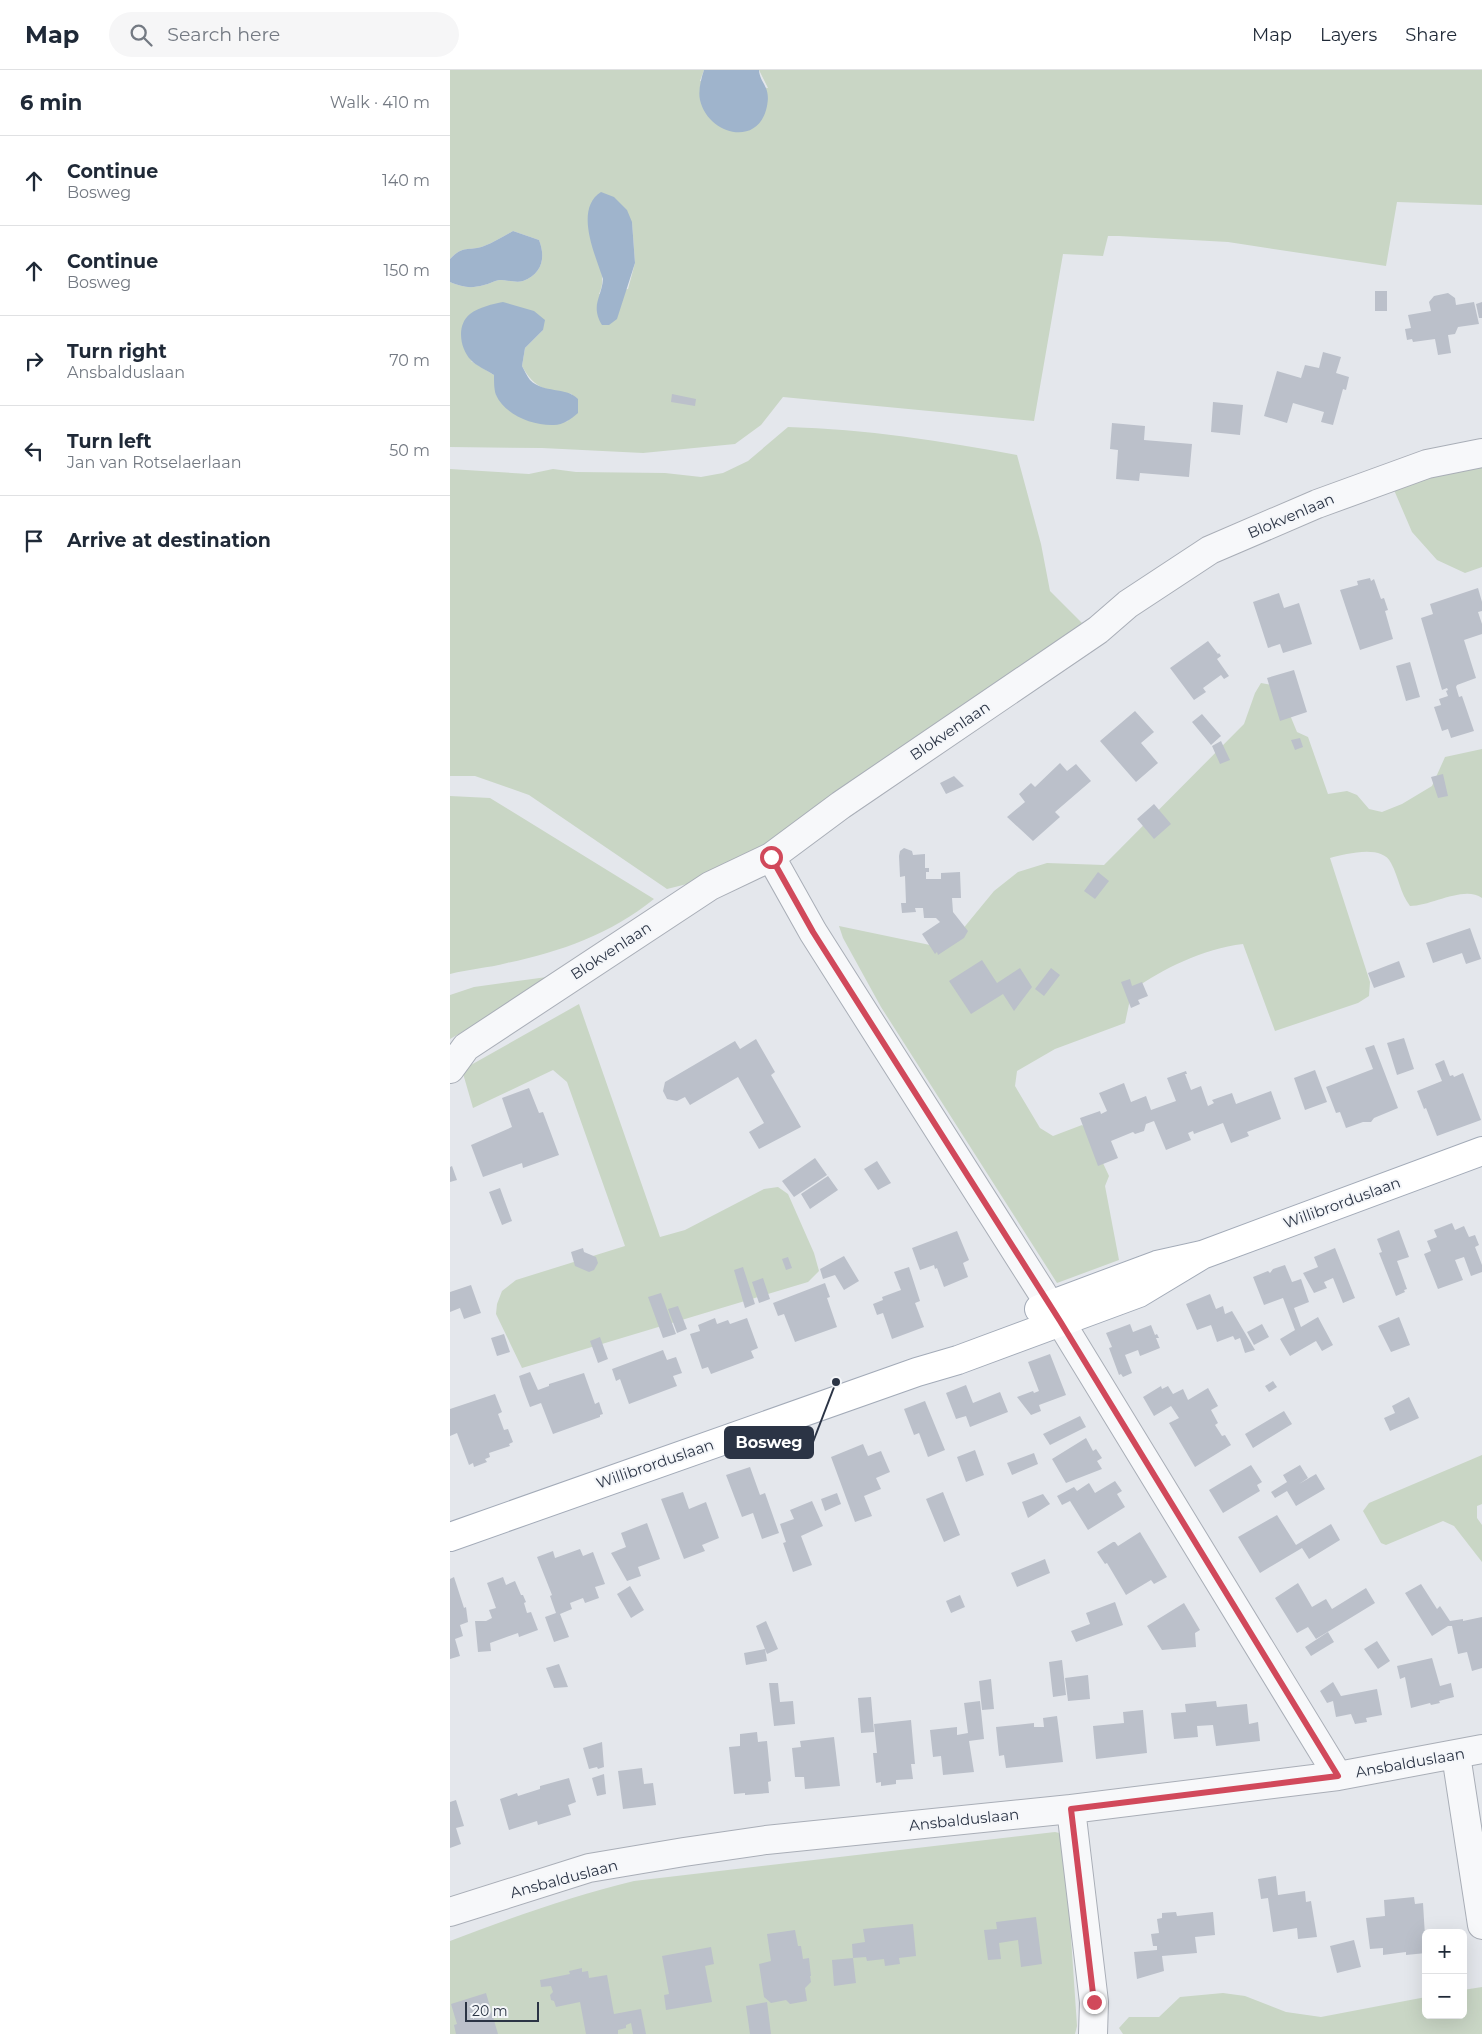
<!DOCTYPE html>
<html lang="en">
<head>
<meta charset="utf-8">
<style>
  body { margin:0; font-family:Montserrat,sans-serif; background:#f6f6f7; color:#1f2937 }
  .controls { position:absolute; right:15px; bottom:15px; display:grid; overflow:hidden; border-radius:8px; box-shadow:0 5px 20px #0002 }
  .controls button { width:45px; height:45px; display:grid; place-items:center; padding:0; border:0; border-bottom:1px solid #e0e1e3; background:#fff; color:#1f2937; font:25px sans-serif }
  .scale { position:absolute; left:15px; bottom:12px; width:74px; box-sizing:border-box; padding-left:5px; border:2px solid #2b3445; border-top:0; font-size:14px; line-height:18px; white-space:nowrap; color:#2b3445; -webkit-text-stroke:4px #f4f6f9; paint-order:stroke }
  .stop { position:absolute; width:15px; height:15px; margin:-11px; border:4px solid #d1495b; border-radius:50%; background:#fff }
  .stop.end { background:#d1495b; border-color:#fff; box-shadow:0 1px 5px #0008 }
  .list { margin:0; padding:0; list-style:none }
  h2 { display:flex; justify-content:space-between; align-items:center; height:65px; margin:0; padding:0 20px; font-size:21px }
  h2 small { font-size:16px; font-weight:400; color:#747a83 }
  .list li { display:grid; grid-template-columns:32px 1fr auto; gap:15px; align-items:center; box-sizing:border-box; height:90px; padding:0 20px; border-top:1px solid #e0e1e3 }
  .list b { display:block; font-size:19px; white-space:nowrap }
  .list p { margin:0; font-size:16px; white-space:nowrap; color:#747a83 }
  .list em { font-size:16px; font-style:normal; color:#747a83 }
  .icon { flex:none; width:28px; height:28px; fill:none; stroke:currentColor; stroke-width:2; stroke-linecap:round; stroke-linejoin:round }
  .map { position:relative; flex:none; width:1032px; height:1964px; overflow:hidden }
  header { display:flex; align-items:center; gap:30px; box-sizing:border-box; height:70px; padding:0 25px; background:#fff; border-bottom:1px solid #e0e1e3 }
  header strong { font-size:24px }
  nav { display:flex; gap:28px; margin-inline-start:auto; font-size:18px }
  .search { width:350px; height:45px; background:#f6f6f7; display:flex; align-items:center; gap:12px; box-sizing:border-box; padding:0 18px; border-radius:28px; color:#747a83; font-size:19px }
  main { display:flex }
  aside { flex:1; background:#fff }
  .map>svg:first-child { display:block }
</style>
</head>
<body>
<header>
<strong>Map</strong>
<div class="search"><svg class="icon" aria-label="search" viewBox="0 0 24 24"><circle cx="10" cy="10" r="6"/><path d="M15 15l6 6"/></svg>Search here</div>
<nav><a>Map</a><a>Layers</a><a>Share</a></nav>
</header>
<main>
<aside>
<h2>6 min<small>Walk · 410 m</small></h2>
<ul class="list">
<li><svg class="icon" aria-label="ahead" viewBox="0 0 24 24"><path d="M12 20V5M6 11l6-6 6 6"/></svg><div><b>Continue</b><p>Bosweg</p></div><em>140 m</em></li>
<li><svg class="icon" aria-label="ahead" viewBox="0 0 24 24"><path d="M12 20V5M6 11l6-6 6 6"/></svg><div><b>Continue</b><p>Bosweg</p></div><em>150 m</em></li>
<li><svg class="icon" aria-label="right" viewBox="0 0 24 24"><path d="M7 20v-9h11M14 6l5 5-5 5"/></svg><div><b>Turn right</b><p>Ansbalduslaan</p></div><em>70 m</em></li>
<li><svg class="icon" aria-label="left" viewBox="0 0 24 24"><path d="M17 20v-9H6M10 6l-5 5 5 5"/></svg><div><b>Turn left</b><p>Jan van Rotselaerlaan</p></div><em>50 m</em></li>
<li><svg class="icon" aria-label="arrive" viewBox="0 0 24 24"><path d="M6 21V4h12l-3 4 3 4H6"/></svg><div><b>Arrive at destination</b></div></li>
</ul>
</aside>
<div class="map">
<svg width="1032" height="1964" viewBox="0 0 1032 1964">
  <rect width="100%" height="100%" fill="#e4e7ec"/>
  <!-- green -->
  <path fill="#c9d6c5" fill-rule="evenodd" d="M0 0H254L250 11 318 18 309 0H1032V135L947 132 936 196 778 172 669 166H658L653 186 613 184 584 351 333 327 311 355 285 374 193 383 92 378 0 377V212C13 217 20 219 34 215 39 214 44 211 49 210 57 210 66 213 73 211 92 204 96 188 89 170L63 161C54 166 44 172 34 176 19 182 14 174 0 189ZM182 152 185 193 178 219 149 224C158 207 146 187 141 170ZM93 260 75 278 72 296C86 321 96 319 122 324L118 351C83 361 71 345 46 325L44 305 21 291Z
    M338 357C416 359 491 371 567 385L591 474 600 521 632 553 323 771 241 813 217 819 79 725 25 706H0V399L79 404 103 399 126 402 215 403 251 407 273 403 298 391Z
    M1032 392V497L1015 503 987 490 962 462 941 413Z
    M811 613 828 616 847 662 858 667 878 724 897 721 907 725 919 739 932 742 952 734 982 716 995 687 1032 679V828C1014 815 982 836 960 836 950 823 949 808 941 793 932 774 896 784 880 788L920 912 919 926 908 933 825 961 793 874C752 879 715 898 682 920L675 953 605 979 567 1001 565 1016 590 1058 603 1066 632 1055 637 1059 659 1106 655 1116 669 1190 607 1213 431 937 393 868 389 856 480 875 507 866 544 821 568 802 597 793 654 795 794 654 805 623Z
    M0 726 40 728 204 829C161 864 110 882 57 893 38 898 19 899 0 904Z
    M112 905 0 969V925L24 917Z
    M129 934 210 1167 235 1160 314 1119 328 1117 338 1124 364 1183 369 1201 358 1212 72 1298 46 1244 47 1234 52 1221 66 1210 175 1176 117 1012 103 1000 23 1038 12 1000Z
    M1032 1385V1434L1027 1436V1448L1032 1455V1492L1004 1456 993 1451 936 1475 931 1473 913 1441 919 1433Z
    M605 1762 614 1764 627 1956 625 1964H0V1871C60 1848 122 1826 184 1811Z
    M1032 1917V1964H673L669 1958 679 1947H709L730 1927 773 1923 795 1926 836 1942 871 1947 976 1927V1945H1013V1920Z"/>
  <!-- water -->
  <path fill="#9fb4cc" d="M254 0H309C310 14 321 16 317 36 309 78 258 65 250 30 248 21 251 9 254 0Z
    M151 122 164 127 177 140 182 152 185 193 167 249 159 255H152C140 235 152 227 153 209 145 184 124 139 151 122Z
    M63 161 89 170C96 188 92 204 73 211 66 213 57 210 49 210 44 211 39 214 34 215 20 219 13 217 0 212V189C14 174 19 182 34 176 44 172 54 166 63 161Z
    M53 232 84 241 95 250 93 260 75 278 72 296C74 300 77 306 80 310 94 324 115 316 128 329V343C121 349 113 355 104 355 83 356 55 345 46 325 44 320 44 311 44 305 37 300 26 296 21 290 10 279 6 255 20 244 29 237 43 234 53 232Z"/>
  <!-- building -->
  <path fill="#bbc0ca" d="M925 221H937V241H925Z
    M998 223 1005 228 1006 235 1024 232 1029 254 1008 257 1005 264 998 265 1001 283 988 285 985 269 963 272 962 269 957 270 955 259 961 258 958 245 981 241 979 232 984 226Z
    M1032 232V248H1029L1026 234Z
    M873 282 891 287 886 303 899 307 896 320 893 319 883 355 871 352 874 342 843 333 837 353 814 346 827 301 851 308 855 295 869 298Z
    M222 324 246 329 245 336 221 332Z
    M763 332 793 335 790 365 761 362Z
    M662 353 695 356 694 370 742 374 739 407 690 403 689 411 666 409 668 380 660 379Z
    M920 508 921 511 924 509 931 529 934 528 938 540 935 541 943 569 910 580 890 520 908 515 907 511Z
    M1028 518 1032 532V541L1028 542 1032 554V564L1014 570 1026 608 1007 615 1006 617 1009 627 1012 626 1024 661 1001 668 998 659 992 661 984 637 991 635 989 629 998 626 996 621 998 620 997 618 992 620 971 548 983 544 980 534Z
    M829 523 834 538 849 533 862 574 833 583 830 574 818 578 803 532Z
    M758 571 768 584 769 583 771 586 767 589 779 606 774 609 771 605 753 618 756 622 744 630 720 598Z
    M960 592 970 627 956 631 946 596Z
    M844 600 857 642 830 651 817 608Z
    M685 641 704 662 691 673 708 693 686 712 650 671Z
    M752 644 771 666 761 675 742 652Z
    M850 668 853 677 845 680 841 670Z
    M771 671 780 690 770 694 762 676Z
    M610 693 617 701 626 694 641 711 605 742 610 747 583 771 557 747 575 732 569 724 581 713 585 717Z
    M993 704 998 726 988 728 981 707Z
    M504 706 514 716 496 724 490 713Z
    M704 734 721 754 704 769 687 749Z
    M454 778 462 781 463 785 475 784V798H479V802H476V809H491V803L510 802 511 828H502L503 842 518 861 514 868 488 885 487 882 485 884 472 864 490 852 486 848H474L473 838H465L466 842 452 843 451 833H456L455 806 450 807 449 786 450 781Z
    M648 802 659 811 645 829 634 821Z
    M1020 858 1031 889 1016 894 1012 883 983 893 976 873Z
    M532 890 547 913 570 898 582 917 564 941 553 924 521 944 499 911Z
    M949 891 955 907 924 918 918 903Z
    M601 898 610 905 594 926 585 919Z
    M680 909 682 916 692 912 698 926 688 930 690 934 681 938 671 912Z
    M954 968 964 999 947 1005 937 973Z
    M306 969 325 1002 321 1005 351 1057 309 1079 299 1062 314 1053 288 1007 240 1035 235 1027 227 1031 217 1029 213 1021 215 1012 285 971 290 979Z
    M924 975 948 1038 924 1048 921 1052H913L896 1058 890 1042 886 1043 876 1017 923 999 915 978Z
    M994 990 1000 1006 1003 1005 1004 1007 1013 1003 1031 1050 987 1066 976 1038 974 1039 967 1021 992 1011 985 994Z
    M865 1000 877 1032 855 1040 844 1008Z
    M736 1001 737 1004H735L741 1020 751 1016 758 1036 764 1033 762 1030 782 1023 786 1034 821 1021 831 1049 797 1062 799 1066 781 1073 773 1053 744 1064 743 1061 738 1063 741 1070 716 1080 704 1051 696 1054 694 1061 685 1064 683 1062 661 1071 668 1088 648 1096 630 1048 650 1041 651 1044 657 1041 649 1023 674 1013 681 1032 696 1026 701 1040 726 1031 717 1008Z
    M79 1018 89 1043 93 1042 109 1085 73 1098 72 1093 33 1107 21 1075 62 1057 52 1028Z
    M365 1088 377 1105 344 1127 332 1111Z
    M427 1091 441 1113 428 1120 414 1099Z
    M2 1096 7 1110 0 1112V1097Z
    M378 1106 388 1120 360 1139 351 1124Z
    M50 1118 62 1151 52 1155 39 1122Z
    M1002 1153 1005 1160 1014 1156 1019 1167 1025 1165 1029 1175 1025 1177 1032 1195V1202L1021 1206 1014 1187 1005 1190 1013 1210 988 1219 974 1184 981 1181 977 1171 987 1167 984 1160Z
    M949 1160 959 1187 947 1191 957 1219 954 1220 955 1222 946 1226 929 1183 932 1182 927 1169Z
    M507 1161 519 1190 513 1193 518 1207 494 1217 487 1198 485 1199 484 1195 470 1200 462 1178Z
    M133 1178 134 1182 146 1187 148 1193 144 1200 139 1202 125 1196 121 1182Z
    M885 1178 905 1228 893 1233 883 1208 874 1212 877 1218 864 1223 853 1203 868 1197 864 1187Z
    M394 1186 409 1211 394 1220 385 1205 373 1209 370 1199Z
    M338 1187 342 1198 336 1200 332 1189Z
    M835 1195 842 1212 851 1209 859 1232 844 1238 851 1257 868 1247 883 1275 872 1281 866 1271 840 1286 830 1269 845 1260 833 1228 814 1235 803 1207 818 1201 820 1203 823 1199Z
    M293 1197 305 1234 295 1238 284 1200Z
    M459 1197 470 1231 465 1233 474 1257 442 1269 433 1243 427 1245 423 1234 433 1230 432 1227 451 1220 444 1202Z
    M313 1208 320 1229 309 1233 302 1212Z
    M375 1213 380 1227 377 1228 387 1257 345 1272 334 1244 328 1246 323 1233Z
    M21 1215 31 1243 14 1249 10 1238 0 1242V1222Z
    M211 1223 226 1264 213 1268 198 1227Z
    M760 1224 766 1239 773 1236 775 1244 782 1241 805 1280 795 1283 790 1268 785 1270 783 1266 767 1272 761 1255 747 1260 736 1234Z
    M228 1236 237 1259 227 1263 218 1239Z
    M949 1247 960 1275 941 1282 928 1256Z
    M265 1248 267 1254 278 1250 280 1254 297 1248 308 1278 301 1281 304 1288 261 1304 258 1297 252 1299 240 1264 250 1261 248 1255Z
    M680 1254 683 1262 701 1255 705 1265 707 1264 709 1268H706L710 1278 690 1286 688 1280 675 1285 682 1303 673 1307 671 1304 669 1305 659 1278 662 1277 656 1263Z
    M812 1254 819 1267 804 1275 797 1262Z
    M54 1264 60 1282 47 1286 41 1268Z
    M150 1267 158 1289 148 1293 140 1271Z
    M213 1280 217 1290 226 1287 232 1303 223 1306 227 1316 179 1334 170 1309 166 1311 162 1299Z
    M600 1284 616 1325 589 1335 591 1341 581 1345 567 1327 583 1321 584 1323 589 1321 578 1292Z
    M80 1302 88 1320 99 1316V1314L134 1303 145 1334 149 1332 153 1344 150 1345V1347L103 1364 91 1333 80 1337 72 1316 69 1306Z
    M823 1311 827 1317 819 1322 815 1316Z
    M516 1315 523 1333 550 1322 558 1342 520 1357 516 1346 506 1349 496 1323Z
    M711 1316 712 1319 718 1316 723 1324 733 1319 738 1330 758 1318 768 1336 761 1340 768 1353 765 1355 772 1366 775 1365 781 1375 745 1397 719 1353 729 1348 721 1336 704 1346 693 1327Z
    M45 1324 52 1342 48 1344 54 1360 58 1359 63 1372 59 1374 60 1376 39 1383 40 1387 35 1389 37 1392 24 1397 23 1393 19 1395 7 1363 0 1366V1339Z
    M959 1327 969 1348 940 1361 934 1348 945 1343 942 1336Z
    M475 1331 495 1380 478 1387 469 1363 464 1365 454 1339Z
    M834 1341 842 1354 803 1378 795 1364Z
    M630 1346 636 1357 600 1375 593 1364Z
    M636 1368 643 1381 646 1379 652 1388 647 1391 652 1399 616 1413 602 1389Z
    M413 1374 418 1386 431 1381 440 1402 426 1408 431 1419 414 1426 422 1446 405 1452 381 1387Z
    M525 1380 534 1405 516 1412 507 1387Z
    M584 1383 588 1394 562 1405 557 1393Z
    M801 1395 812 1412 807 1415 810 1421 773 1443 759 1420Z
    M850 1395 858 1408 849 1414 866 1404 875 1419 846 1436 837 1421 825 1428 821 1422 837 1412 833 1405Z
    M300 1397 310 1425 315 1423 329 1463 312 1469 303 1443 292 1447 276 1405Z
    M665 1411 672 1421 667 1424 675 1437 638 1460 620 1431 612 1435 607 1426 624 1417 627 1421 639 1413 645 1423Z
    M233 1422 239 1439 256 1432 269 1468 252 1475 255 1481 234 1489 211 1429Z
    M493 1422 510 1465 494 1472 476 1429Z
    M387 1423 391 1434 375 1441 371 1429Z
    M593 1424 600 1434 578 1448 572 1432Z
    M362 1431 373 1456 351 1466 362 1495 343 1502 333 1473 336 1472 330 1454 344 1449 340 1440Z
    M827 1445 846 1475 881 1454 890 1470 859 1489 852 1478 810 1503 788 1467Z
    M197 1453 210 1489 188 1497 191 1506 177 1511 161 1483 176 1477 171 1463Z
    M690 1462 717 1507 704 1514 701 1510 676 1525 657 1493 655 1494 647 1482 663 1472H665L668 1476Z
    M130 1479 133 1486 143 1482 155 1514 145 1517 149 1528 135 1533 133 1528 120 1533 122 1539 110 1544 119 1567 104 1572 95 1547 106 1543 100 1526 102 1525 87 1487 103 1481 105 1488Z
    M595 1489 600 1503 567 1517 561 1503Z
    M4 1507 14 1538 16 1537 18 1552 10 1555 13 1566 5 1569 10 1586 0 1589V1509Z
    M53 1507 56 1515 65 1511 71 1525H73L76 1532 74 1533 77 1543 81 1542 88 1560 69 1567 68 1563 40 1573 41 1581 28 1582 25 1551H36L42 1548 39 1540 46 1538 37 1513Z
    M848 1513 862 1537 876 1529 882 1539 916 1518 925 1533 866 1569 858 1557 847 1563 825 1528Z
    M971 1514 987 1539 990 1536 1000 1551 1013 1549V1551L1032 1547V1598L1022 1601 1017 1582 1008 1584 1002 1556H998L982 1566 955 1523Z
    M180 1516 194 1540 181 1548 167 1524Z
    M510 1525 515 1537 501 1543 496 1531Z
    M665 1532 673 1555 626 1572 621 1561 640 1554 636 1543Z
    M734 1533 750 1560 745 1563 746 1577 712 1580 697 1556Z
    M316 1551 328 1579 317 1584 315 1579 317 1591 296 1595 294 1583 315 1579 306 1556Z
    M878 1562 884 1572 861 1586 855 1577Z
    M927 1571 940 1591 928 1599 914 1579Z
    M982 1588 990 1616 1001 1613 1004 1627 989 1631 990 1633 981 1635 980 1633 961 1638 955 1607 950 1609 947 1596Z
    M612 1590 616 1625 603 1627 599 1592Z
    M109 1594 118 1617 104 1618 96 1598Z
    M638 1605 640 1629 618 1631 615 1608Z
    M541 1609 544 1639 532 1640 529 1611Z
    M883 1612 891 1626 927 1619 932 1645 916 1648 917 1652 905 1654 901 1644 886 1647 883 1631 877 1633 870 1621Z
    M319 1613H328L330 1632 343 1631 345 1654 324 1656Z
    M421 1627 424 1662 411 1663 408 1628Z
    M530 1631 534 1669 519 1671 524 1702 493 1705 491 1686 483 1687 480 1660 507 1657V1665L518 1663 514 1633Z
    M766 1631 767 1637 797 1634 799 1654 808 1652 810 1671 766 1676 763 1655 747 1656 748 1667 724 1669 721 1643 736 1642 735 1634Z
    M693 1640 697 1683 646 1689 643 1656 674 1653 673 1642Z
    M607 1646 613 1692 556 1698 554 1685 549 1686 546 1657 584 1653V1657H594L593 1648Z
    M461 1650 465 1694H461L463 1709 446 1710V1714L431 1716V1712L426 1713 423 1683H427L424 1654Z
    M307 1662 308 1672 317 1671 321 1711 318 1712 319 1723 295 1725V1723L284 1724 279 1677 290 1676V1664Z
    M384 1667 390 1716 355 1719 354 1707H345L342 1678 351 1677 350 1671Z
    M152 1672 154 1697 148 1699 147 1697 139 1699 133 1678Z
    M192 1698 194 1714 203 1713 206 1735 173 1739 168 1701Z
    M154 1704 156 1724 147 1726 142 1708Z
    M119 1708 126 1732 118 1735 121 1745 88 1755 87 1751 59 1760 50 1729 67 1723 68 1726 90 1719V1716Z
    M6 1730 14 1756 6 1758 11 1774 0 1778V1732Z
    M826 1806 828 1825 855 1821 856 1832 861 1831 867 1867 848 1869 847 1858 823 1862 818 1828 811 1829 808 1809Z
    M964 1827 965 1834 973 1833 976 1883 956 1885V1882L933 1885V1878L920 1879 916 1848 935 1846 934 1830Z
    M726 1842 727 1846 763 1842 765 1865 745 1867 747 1883 712 1886 714 1901 687 1909 684 1882 707 1880V1876H703L701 1864 709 1863 707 1849 712 1848V1843Z
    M586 1847 592 1894 571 1897 568 1870 549 1873 551 1889 538 1890 534 1860 547 1859 546 1852Z
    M463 1854 466 1886 449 1888 450 1894 435 1896 434 1889 417 1891 416 1887 403 1888 406 1913 384 1916 382 1890 403 1888 402 1874 415 1872 413 1859Z
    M345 1860 348 1876H351L353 1889 359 1888 361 1906H360L361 1912 355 1918 357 1931 340 1934 336 1930 321 1933 314 1927 309 1894 321 1891 317 1864Z
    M904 1870 911 1897 887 1903 880 1876Z
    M261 1877 264 1894 255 1896 262 1932 216 1940 214 1925 219 1924 212 1886Z
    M132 1898V1902L138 1901 139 1908 157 1905 164 1944 191 1939 196 1964H183L181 1953 176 1955V1958L168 1960V1964H136L130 1932 106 1937 104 1931 101 1930 100 1925 103 1922 101 1916 91 1917 90 1910 120 1904 119 1901Z
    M36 1923 48 1964H6L4 1955 7 1954 1 1934Z
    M317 1932 321 1964H300L296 1936Z"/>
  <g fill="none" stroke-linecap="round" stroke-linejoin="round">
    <!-- minor casing -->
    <g stroke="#a9aeb7" stroke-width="30">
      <path id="minor" d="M321 787 363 862 610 1251 888 1706
        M0 999 16 977 260 816 321 787 391 735 648 560 678 534 760 480 867 434 977 394 1032 383
        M1006 1685 1032 1855
        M621 1739 644 1932 643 1964
        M0 1842 139 1798 234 1782 316 1770 621 1739 888 1706 1032 1679"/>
    </g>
    <!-- major casing -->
    <g stroke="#a3abb8" stroke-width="30">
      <path id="major" d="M589 1239 707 1195 752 1185 1032 1081
        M0 1467 467 1302 508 1290 689 1223 752 1185"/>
    </g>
    <!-- minor -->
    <use href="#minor" stroke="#f7f8fa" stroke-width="28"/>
    <!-- major -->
    <use href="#major" stroke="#fff" stroke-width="28"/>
  </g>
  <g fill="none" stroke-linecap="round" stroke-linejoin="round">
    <!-- route -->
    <path stroke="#d1495b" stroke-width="6" d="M321 787 363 862 610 1251 888 1706 621 1739 644 1932"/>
  </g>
  <g text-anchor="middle" stroke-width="4" stroke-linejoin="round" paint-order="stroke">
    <!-- street labels -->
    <g font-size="15" fill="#2b3445" stroke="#f4f6f9">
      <text transform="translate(841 446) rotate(-23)" y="5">Blokvenlaan</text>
      <text transform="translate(500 661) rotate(-34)" y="5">Blokvenlaan</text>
      <text transform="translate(161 881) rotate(-33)" y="5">Blokvenlaan</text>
      <text transform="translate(892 1133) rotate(-20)" y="5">Willibrorduslaan</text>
      <text transform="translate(205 1394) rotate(-19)" y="5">Willibrorduslaan</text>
      <text transform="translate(960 1693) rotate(-10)" y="5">Ansbalduslaan</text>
      <text transform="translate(514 1750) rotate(-6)" y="5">Ansbalduslaan</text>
      <text transform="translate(114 1809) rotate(-15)" y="5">Ansbalduslaan</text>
    </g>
  </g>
  <!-- callouts -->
  <path fill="none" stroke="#2b3445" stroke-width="2" d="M386 1312L363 1372"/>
  <circle fill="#2b3445" stroke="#f4f6f9" stroke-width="2" cx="386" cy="1312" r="5"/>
  <rect fill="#2b3445" stroke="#2b3445" stroke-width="2" x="275" y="1357" width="88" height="31" rx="5"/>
  <g font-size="16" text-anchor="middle" font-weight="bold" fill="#fff">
    <text x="319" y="1378">Bosweg</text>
  </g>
</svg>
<div class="controls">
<button>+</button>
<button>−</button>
</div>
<div class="scale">20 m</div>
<div class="stop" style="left:321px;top:787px"></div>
<div class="stop end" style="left:644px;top:1932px"></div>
</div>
</main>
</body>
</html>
